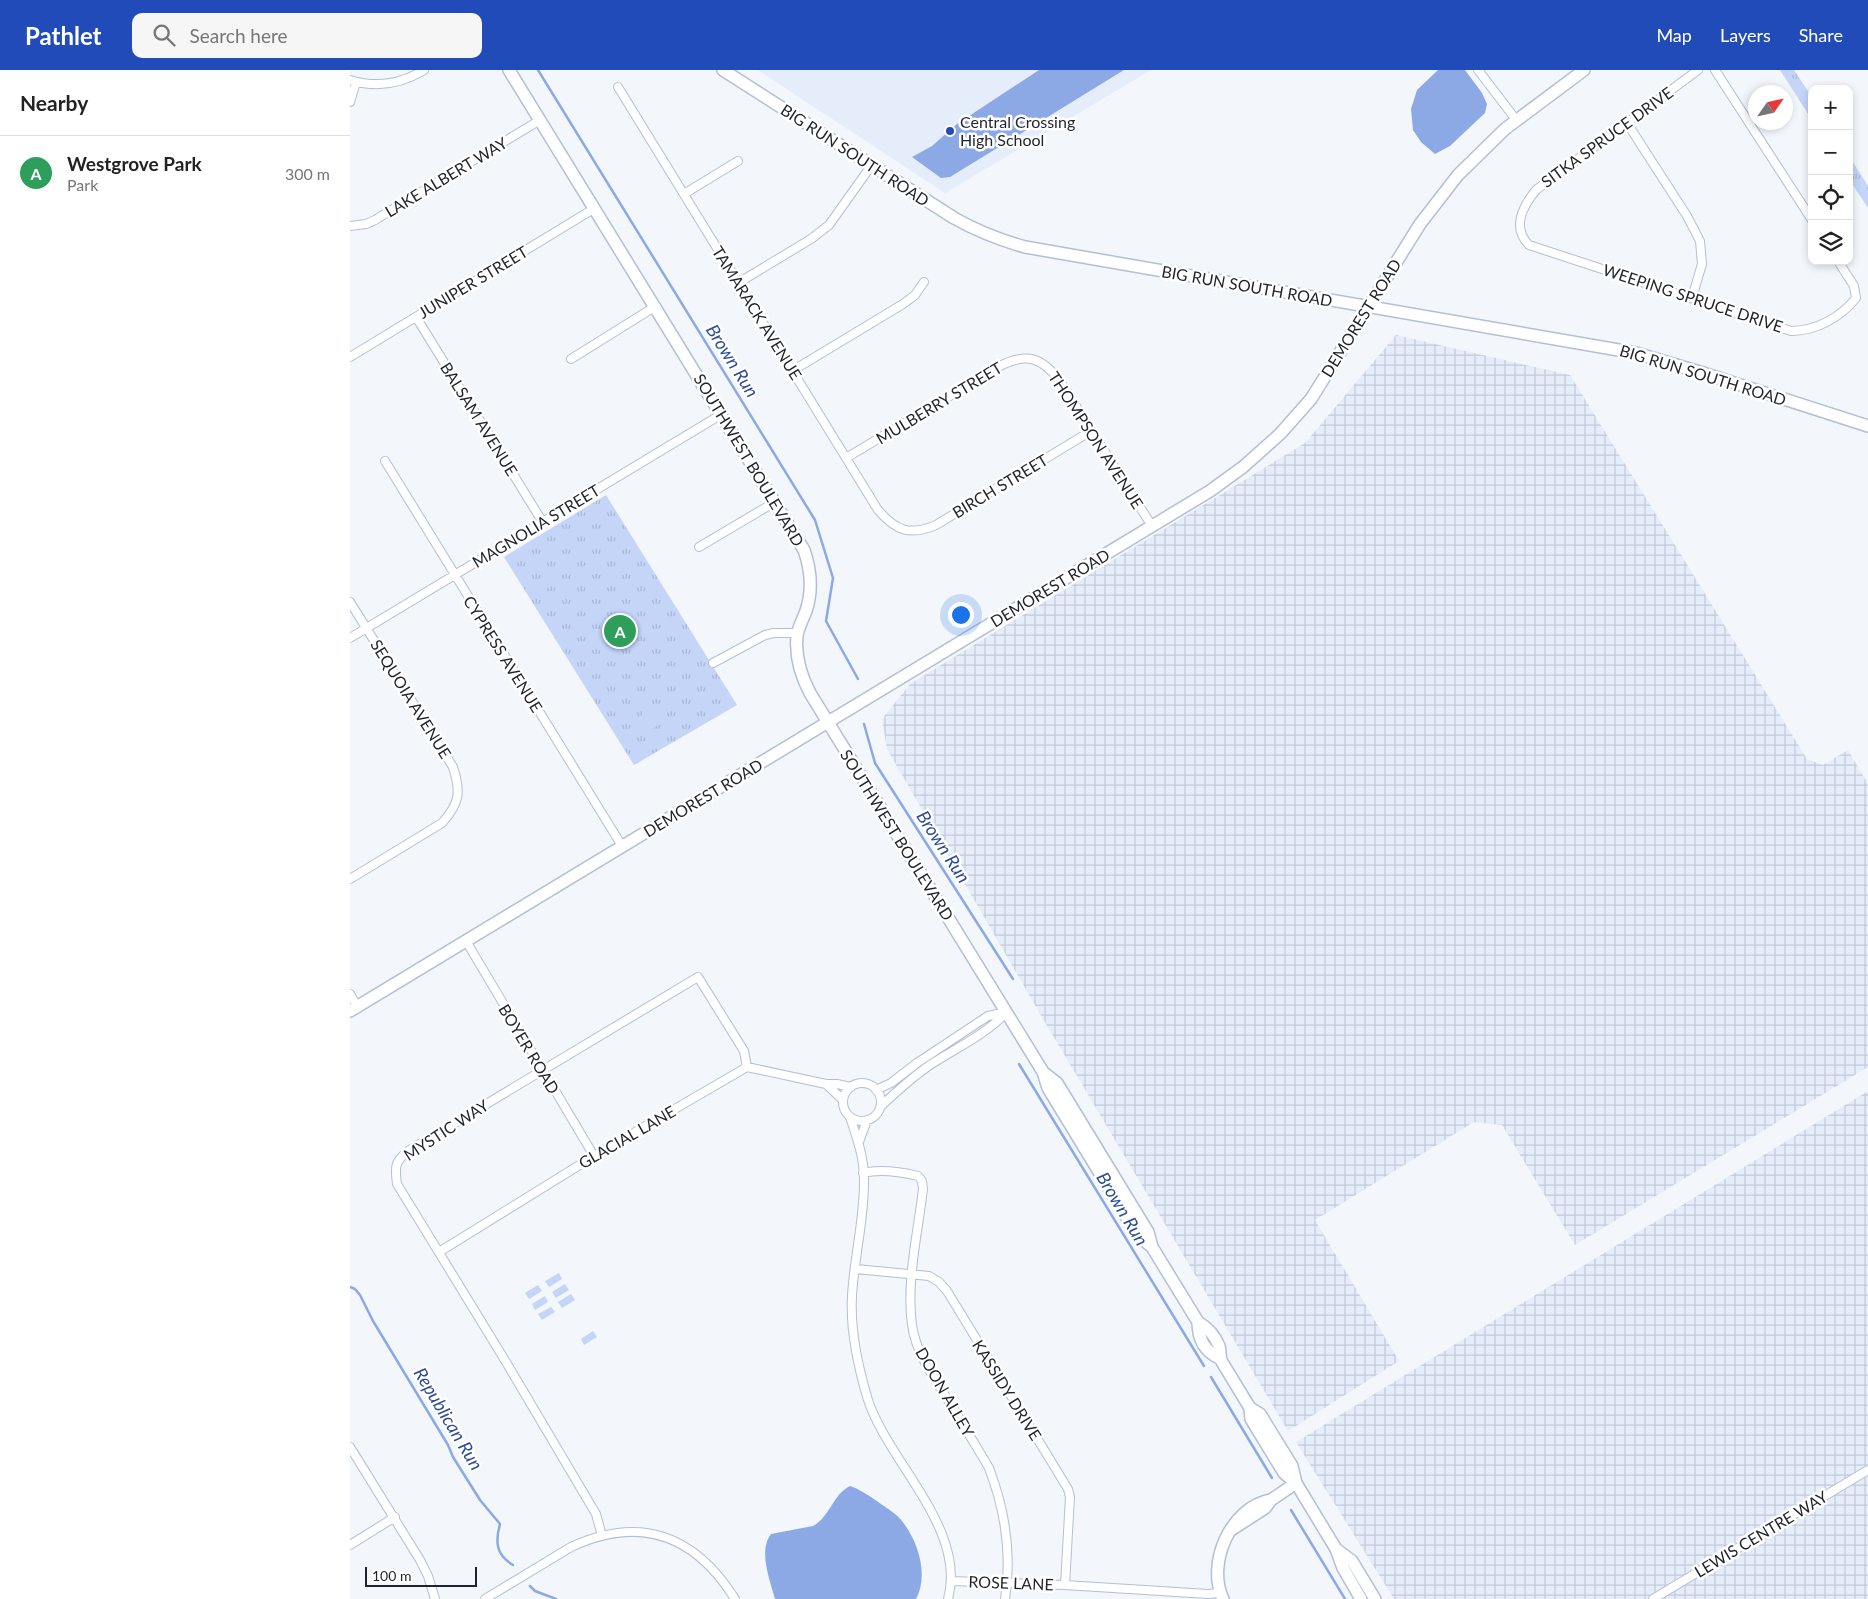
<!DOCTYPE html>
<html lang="en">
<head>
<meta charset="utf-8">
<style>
  body { margin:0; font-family:Lato,sans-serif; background:#f6f6f6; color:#222 }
  .controls { position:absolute; right:15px; top:15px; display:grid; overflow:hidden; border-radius:10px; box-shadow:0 2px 8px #0003 }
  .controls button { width:45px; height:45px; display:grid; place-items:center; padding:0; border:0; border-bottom:1px solid #e0e0e0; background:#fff; color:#222; font:25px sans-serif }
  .compass { position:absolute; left:1398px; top:15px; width:45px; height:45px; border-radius:50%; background:#fff; box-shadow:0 2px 8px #0003; rotate:56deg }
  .scale { position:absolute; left:15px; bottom:12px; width:112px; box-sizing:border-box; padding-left:5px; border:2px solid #1e232d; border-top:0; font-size:14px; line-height:18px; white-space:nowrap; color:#1e232d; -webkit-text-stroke:4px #fff; paint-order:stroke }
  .you { position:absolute; left:610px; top:544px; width:18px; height:18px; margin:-12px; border:4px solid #fff; border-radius:50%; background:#1a73e8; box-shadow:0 0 0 8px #1a73e833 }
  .badge { display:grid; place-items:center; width:32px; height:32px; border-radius:50%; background:#214bb9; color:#fff; font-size:16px; font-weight:700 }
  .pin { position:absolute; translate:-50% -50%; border:2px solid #fff; box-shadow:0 1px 5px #0006 }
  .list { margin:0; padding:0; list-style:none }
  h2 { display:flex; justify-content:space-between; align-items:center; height:65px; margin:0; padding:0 20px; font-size:21px }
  h2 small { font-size:16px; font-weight:400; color:#767676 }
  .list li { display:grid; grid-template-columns:32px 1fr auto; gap:15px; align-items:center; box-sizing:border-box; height:75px; padding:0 20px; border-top:1px solid #e0e0e0 }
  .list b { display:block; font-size:19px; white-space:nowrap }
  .list p { margin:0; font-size:16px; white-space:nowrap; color:#767676 }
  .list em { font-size:16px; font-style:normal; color:#767676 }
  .icon { flex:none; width:28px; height:28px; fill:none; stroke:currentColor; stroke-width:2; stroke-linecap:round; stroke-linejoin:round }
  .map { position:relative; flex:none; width:1518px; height:1529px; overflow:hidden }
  header { display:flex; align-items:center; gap:30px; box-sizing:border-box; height:70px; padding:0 25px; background:#214bb9; color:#fff }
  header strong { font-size:24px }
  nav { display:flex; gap:28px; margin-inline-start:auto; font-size:18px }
  .search { width:350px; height:45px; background:#f6f6f6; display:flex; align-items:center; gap:12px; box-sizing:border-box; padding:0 18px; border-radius:10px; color:#767676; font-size:19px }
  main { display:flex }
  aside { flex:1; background:#fff }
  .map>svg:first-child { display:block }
</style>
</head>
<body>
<header>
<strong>Pathlet</strong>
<div class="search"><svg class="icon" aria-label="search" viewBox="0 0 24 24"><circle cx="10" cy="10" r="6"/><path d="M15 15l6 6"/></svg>Search here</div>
<nav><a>Map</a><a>Layers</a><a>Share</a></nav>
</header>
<main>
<aside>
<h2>Nearby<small></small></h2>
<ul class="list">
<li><span class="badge" style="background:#2e9e5b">A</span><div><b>Westgrove Park</b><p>Park</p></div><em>300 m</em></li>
</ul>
</aside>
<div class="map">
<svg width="1518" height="1529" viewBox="0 0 1518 1529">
  <defs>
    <pattern id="industrial-grid" width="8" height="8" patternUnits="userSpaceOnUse" patternTransform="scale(1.25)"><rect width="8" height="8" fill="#e5ecfa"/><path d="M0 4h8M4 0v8" fill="none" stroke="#c4cad7"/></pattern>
    <pattern id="grass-tufts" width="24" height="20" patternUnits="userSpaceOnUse" patternTransform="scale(1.25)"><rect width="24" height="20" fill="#c4d5f8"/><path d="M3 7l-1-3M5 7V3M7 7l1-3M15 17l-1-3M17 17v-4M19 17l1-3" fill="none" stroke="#a8b7d5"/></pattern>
  </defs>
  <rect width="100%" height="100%" fill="#f3f6fb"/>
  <!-- built -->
  <path fill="#e5ecfa" d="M408 0H801L595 123Z"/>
  <!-- industrial -->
  <path fill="url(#industrial-grid)" d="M1046 265 1220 305 1457 689 1473 695 1498 680 1518 714V997L1225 1175 1152 1055 1124 1052 965 1150 1049 1291 938 1361 693 949 537 679 532 649 560 614 955 373Z
    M1518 1021V1529H1044L946 1372Z"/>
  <!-- grass -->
  <path fill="url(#grass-tufts)" d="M1430 0H1444L1462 27V50Z
    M1499 86 1518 116V138L1499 109Z
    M256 425 387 635 284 695 154 487Z"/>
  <!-- pitch -->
  <path fill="#c4d5f8" d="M306 633 317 647 297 664 286 650Z
    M209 1203 212 1209 199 1217 195 1211Z
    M215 1214 219 1220 206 1228 202 1222Z
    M188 1215 192 1221 179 1229 175 1223Z
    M221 1224 225 1230 212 1238 208 1232Z
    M195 1226 198 1232 185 1240 182 1234Z
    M201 1237 205 1242 192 1250 188 1244Z
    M243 1261 247 1267 234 1275 231 1269Z"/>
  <!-- water -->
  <path fill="#8ca9e5" d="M689 0H774L600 107 591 108 562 87 582 76 607 54Z
    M1088 0H1115L1132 23 1137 34 1135 43 1100 76 1085 84 1071 72 1063 60 1061 39 1067 20Z
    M500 1416C509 1419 516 1424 524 1429 533 1436 545 1442 552 1451 568 1471 579 1505 566 1529H425C420 1510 408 1481 421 1464L463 1456C480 1447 483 1424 500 1416Z"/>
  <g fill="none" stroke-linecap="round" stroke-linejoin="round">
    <!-- stream -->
    <path stroke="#8ca9e5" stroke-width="2.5" d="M188 0 465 450 483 508 476 551 508 609
      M514 654 525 693 663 909
      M669 994 854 1296
      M0 1217 5 1219 10 1225 23 1251 98 1375 103 1387 130 1430 150 1454C145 1472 146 1485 163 1495
      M861 1307 922 1408
      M941 1440 995 1529
      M180 1516 185 1521 206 1529"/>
    <!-- street casing -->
    <g stroke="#b1bfd9" stroke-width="10">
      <path id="street" d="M1128 0 1167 51
        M1348 0 1186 120C1173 136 1161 157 1179 175L1441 261C1466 261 1491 247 1506 228L1504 216 1488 191
        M1365 0 1462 150
        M0 10C26 18 51 14 74 0
        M268 17 528 440C546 461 560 466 586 455L741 361
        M0 32 6 12
        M1277 53 1337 146 1350 171 1352 194 1342 228
        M334 124 388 91
        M0 156 16 154 25 150 190 50
        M388 213 461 169 479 155 521 96
        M66 247 192 451
        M0 287 245 138
        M221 289 306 236
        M442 301 553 234 565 225 574 212
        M496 388 650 296C678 282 692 288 710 311L802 456
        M35 391 272 776
        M349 477 425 432
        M0 532 103 697C111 722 110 733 92 753L0 809
        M0 568 372 344
        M363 593 415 565 424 563H448
        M116 871 244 1086
        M0 924 7 936
        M493 1032a19 19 0 1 1 38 0a19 19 0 1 1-38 0Z
        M476 1014 493 1030
        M526 1020 541 1013 567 993 638 946 657 942
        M530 1037C546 1022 562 1007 580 995 606 978 635 965 657 942
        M500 1047C507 1068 515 1090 514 1113 514 1151 504 1188 502 1226 500 1260 508 1297 518 1330 539 1393 617 1459 598 1529
        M509 1072 517 1050
        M513 1103C530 1099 551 1102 568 1106L572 1111 573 1119C568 1162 556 1212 562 1255 566 1284 586 1312 602 1336 614 1357 627 1377 639 1398 655 1440 662 1485 655 1529
        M89 1182 244 1086 397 997 476 1014H487L501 1017
        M506 1199 579 1206 589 1212 597 1221 718 1419 720 1427 715 1515
        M0 1377 70 1490 78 1506 85 1529
        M252 1466 246 1444 156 1292 47 1114C45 1098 44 1092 58 1081L348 907 394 981 397 997
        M0 1475 45 1447
        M601 1511 715 1515 858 1524 870 1523
        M135 1529 221 1477C290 1445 345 1465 385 1529
        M1303 1529 1518 1400"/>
    </g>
    <!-- secondary casing -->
    <g stroke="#b1bfd9" stroke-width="14">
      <path id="secondary" d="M159 0 454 480C461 500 463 520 456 541 453 549 448 558 447 566 445 586 451 606 460 623L693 1002 698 1018 788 1166 802 1177
        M373 0 604 148C627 161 650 170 675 177L1286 283 1353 303 1518 356
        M0 941 860 421 893 397 930 364 961 329 1070 154 1108 105 1155 59 1234 0
        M693 1002 707 1013 798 1162 802 1177 848 1252C857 1257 865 1266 869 1276 871 1282 869 1287 872 1292L900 1338 910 1344 942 1396 946 1413 986 1479 993 1498 1011 1529
        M848 1252C848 1268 854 1281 869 1288
        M900 1338 901 1349 934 1403 946 1413
        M881 1460 915 1438 921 1430 946 1413
        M986 1479 1002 1491 1025 1529
        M873 1529C856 1493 881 1437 921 1430"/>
    </g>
    <!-- street -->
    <use href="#street" stroke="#fff" stroke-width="8"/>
    <!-- secondary -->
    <use href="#secondary" stroke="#fff" stroke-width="11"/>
  </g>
  <!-- markers -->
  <circle fill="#214bb9" stroke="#fff" stroke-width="2" cx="600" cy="61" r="5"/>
  <g text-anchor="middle" stroke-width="5" stroke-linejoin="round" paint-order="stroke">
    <!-- poi labels -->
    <g font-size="16" fill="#1e232d" stroke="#fff" text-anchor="start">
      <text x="610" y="58">Central Crossing<tspan x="610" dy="18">High School</tspan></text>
    </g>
    <!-- street labels -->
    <g font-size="16" fill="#1e232d" stroke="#fff">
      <text transform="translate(1257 67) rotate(-36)" y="6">SITKA SPRUCE DRIVE</text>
      <text transform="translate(505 85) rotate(33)" y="6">BIG RUN SOUTH ROAD</text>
      <text transform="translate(96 107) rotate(-31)" y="6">LAKE ALBERT WAY</text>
      <text transform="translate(123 212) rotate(-31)" y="6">JUNIPER STREET</text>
      <text transform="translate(897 216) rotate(10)" y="6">BIG RUN SOUTH ROAD</text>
      <text transform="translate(1343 228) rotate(18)" y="6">WEEPING SPRUCE DRIVE</text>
      <text transform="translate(407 243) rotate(58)" y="6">TAMARACK AVENUE</text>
      <text transform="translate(1011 248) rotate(-58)" y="6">DEMOREST ROAD</text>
      <text transform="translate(1353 305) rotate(17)" y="6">BIG RUN SOUTH ROAD</text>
      <text transform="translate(589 333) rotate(-31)" y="6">MULBERRY STREET</text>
      <text transform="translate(129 349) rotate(58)" y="6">BALSAM AVENUE</text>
      <text transform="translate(746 370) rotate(57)" y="6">THOMPSON AVENUE</text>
      <text transform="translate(399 390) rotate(59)" y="6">SOUTHWEST BOULEVARD</text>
      <text transform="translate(650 416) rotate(-31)" y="6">BIRCH STREET</text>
      <text transform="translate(186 456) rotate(-31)" y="6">MAGNOLIA STREET</text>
      <text transform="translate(700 518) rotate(-31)" y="6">DEMOREST ROAD</text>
      <text transform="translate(153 584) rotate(58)" y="6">CYPRESS AVENUE</text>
      <text transform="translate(61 629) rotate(58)" y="6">SEQUOIA AVENUE</text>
      <text transform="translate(353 728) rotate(-31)" y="6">DEMOREST ROAD</text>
      <text transform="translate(547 765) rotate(58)" y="6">SOUTHWEST BOULEVARD</text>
      <text transform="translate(179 979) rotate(59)" y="6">BOYER ROAD</text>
      <text transform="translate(96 1060) rotate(-33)" y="6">MYSTIC WAY</text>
      <text transform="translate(277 1067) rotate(-30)" y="6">GLACIAL LANE</text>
      <text transform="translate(657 1320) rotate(58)" y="6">KASSIDY DRIVE</text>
      <text transform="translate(595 1322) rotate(60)" y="6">DOON ALLEY</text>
      <text transform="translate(1411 1464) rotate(-31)" y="6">LEWIS CENTRE WAY</text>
      <text transform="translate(661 1513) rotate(2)" y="6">ROSE LANE</text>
    </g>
    <!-- water labels -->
    <g font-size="18" font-style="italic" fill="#2c4b93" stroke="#fff">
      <text transform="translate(382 291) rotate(58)" y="6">Brown Run</text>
      <text transform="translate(593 777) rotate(57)" y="6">Brown Run</text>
      <text transform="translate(772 1139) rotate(59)" y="6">Brown Run</text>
      <text transform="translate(98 1349) rotate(59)" y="6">Republican Run</text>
    </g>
  </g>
</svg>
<div class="controls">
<button>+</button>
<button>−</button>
<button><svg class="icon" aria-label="locate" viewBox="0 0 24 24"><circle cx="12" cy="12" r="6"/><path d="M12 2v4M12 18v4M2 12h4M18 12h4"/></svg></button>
<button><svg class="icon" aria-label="layers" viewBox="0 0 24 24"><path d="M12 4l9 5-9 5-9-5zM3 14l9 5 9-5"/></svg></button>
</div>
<svg class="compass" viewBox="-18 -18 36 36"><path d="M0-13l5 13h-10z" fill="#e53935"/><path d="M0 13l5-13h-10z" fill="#767676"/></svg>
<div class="scale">100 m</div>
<div class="you"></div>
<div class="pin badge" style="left:270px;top:561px;background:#2e9e5b">A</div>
</div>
</main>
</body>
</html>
